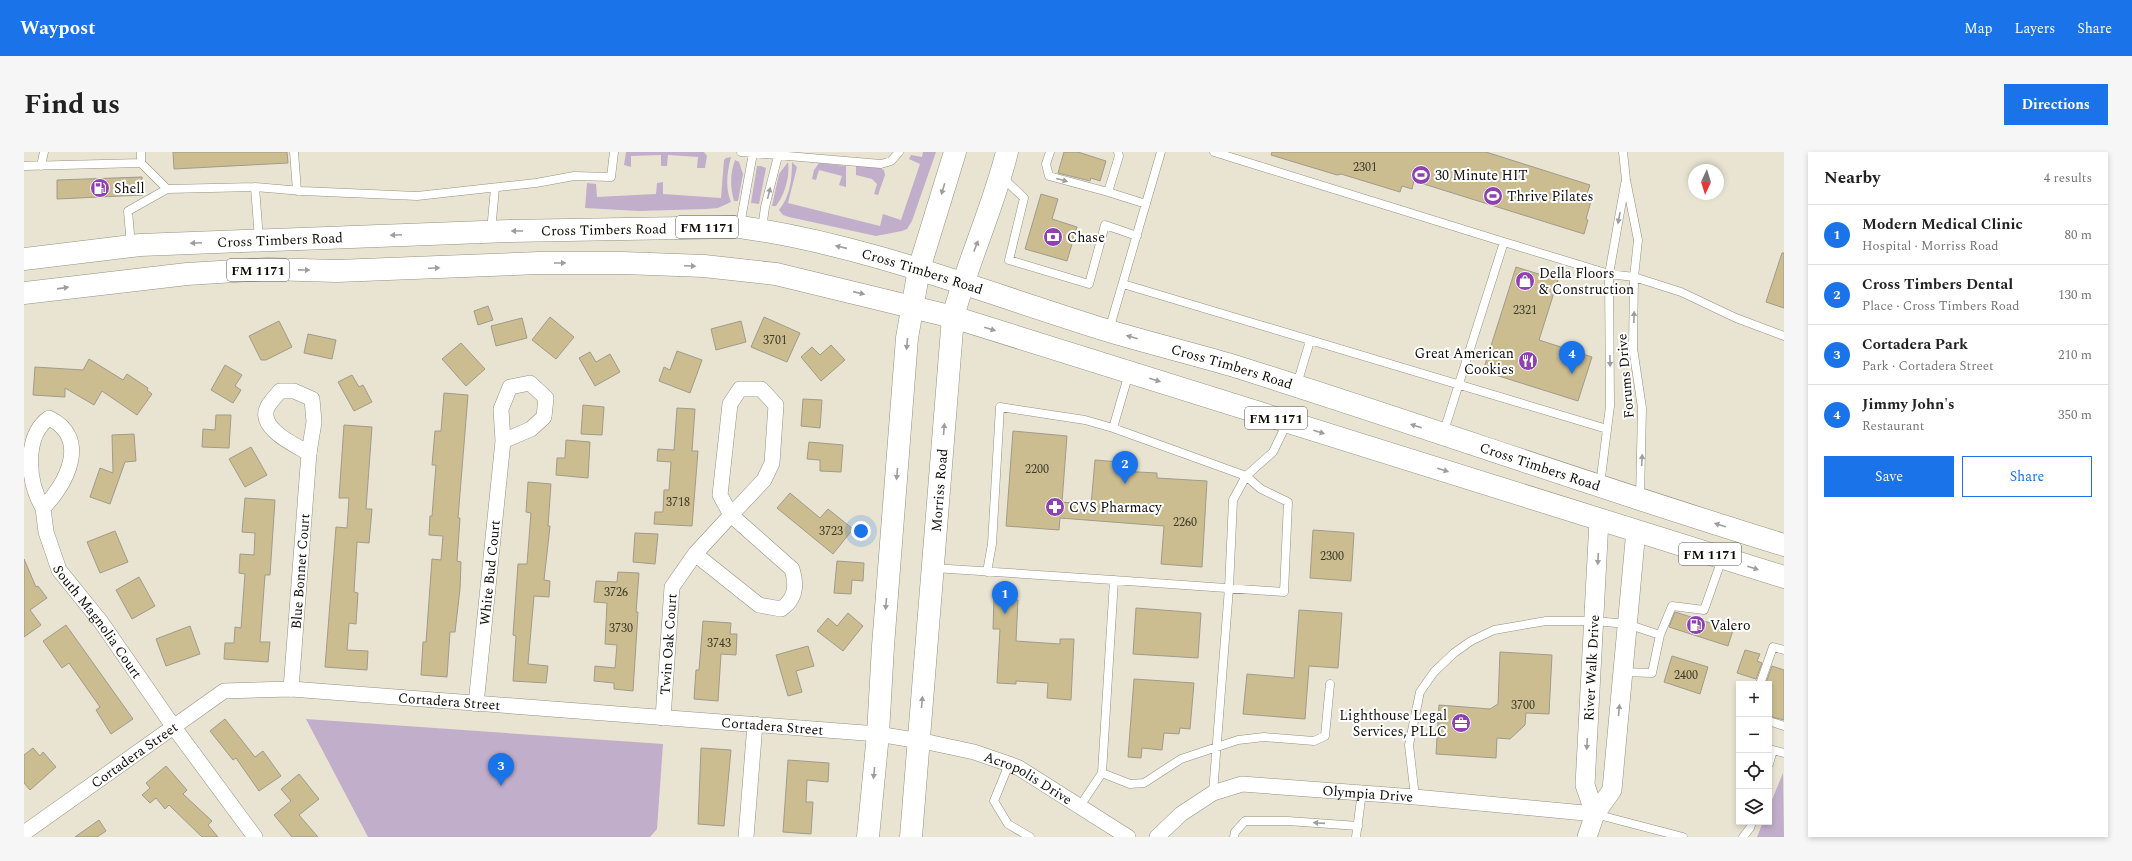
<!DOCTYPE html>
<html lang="en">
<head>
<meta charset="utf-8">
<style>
  body { margin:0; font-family:Spectral,serif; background:#f6f6f6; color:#222 }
  .controls { position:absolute; right:12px; bottom:12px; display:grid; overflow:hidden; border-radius:0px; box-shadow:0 2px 6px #0003 }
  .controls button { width:36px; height:36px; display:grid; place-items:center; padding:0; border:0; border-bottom:1px solid #e0e0e0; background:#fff; color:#222; font:20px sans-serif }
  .compass { position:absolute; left:1664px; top:12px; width:36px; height:36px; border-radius:50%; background:#fff; box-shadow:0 2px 6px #0003; rotate:184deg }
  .you { position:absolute; left:837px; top:379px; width:14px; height:14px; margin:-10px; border:3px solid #fff; border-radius:50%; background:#1a73e8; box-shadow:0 0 0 6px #1a73e833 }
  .badge { display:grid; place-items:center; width:26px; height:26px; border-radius:50%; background:#1a73e8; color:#fff; font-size:13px; font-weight:700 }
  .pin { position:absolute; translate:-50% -33px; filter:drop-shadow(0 1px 2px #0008) }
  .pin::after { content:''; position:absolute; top:21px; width:14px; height:12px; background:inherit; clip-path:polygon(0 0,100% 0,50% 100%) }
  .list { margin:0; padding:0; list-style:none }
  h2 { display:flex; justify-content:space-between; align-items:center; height:52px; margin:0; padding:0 16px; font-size:17px }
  h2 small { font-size:13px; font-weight:400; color:#767676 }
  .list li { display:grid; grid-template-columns:26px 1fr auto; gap:12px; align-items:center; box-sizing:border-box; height:60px; padding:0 16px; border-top:1px solid #e0e0e0 }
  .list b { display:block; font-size:15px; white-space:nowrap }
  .list p { margin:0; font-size:13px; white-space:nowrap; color:#767676 }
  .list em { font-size:13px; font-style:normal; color:#767676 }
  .actions { display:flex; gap:8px; padding:12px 16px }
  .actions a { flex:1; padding:9px 0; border:1px solid #1a73e8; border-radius:0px; text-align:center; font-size:14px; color:#1a73e8 }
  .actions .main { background:#1a73e8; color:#fff }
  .icon { flex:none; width:22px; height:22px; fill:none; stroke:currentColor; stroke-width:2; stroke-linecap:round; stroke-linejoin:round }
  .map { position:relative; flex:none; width:1760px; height:685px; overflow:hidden; border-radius:0px }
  header { display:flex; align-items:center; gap:24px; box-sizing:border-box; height:56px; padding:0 20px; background:#1a73e8; color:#fff }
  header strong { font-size:19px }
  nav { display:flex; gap:22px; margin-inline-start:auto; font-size:14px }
  .intro { display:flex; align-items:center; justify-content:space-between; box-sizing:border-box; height:96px; padding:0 24px }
  h1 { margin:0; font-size:28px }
  .button { padding:10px 18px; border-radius:0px; background:#1a73e8; color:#fff; font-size:14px; font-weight:700 }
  main { display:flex; gap:24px; padding:0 24px }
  aside { flex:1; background:#fff; border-radius:0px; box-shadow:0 2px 6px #0003 }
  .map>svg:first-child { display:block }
</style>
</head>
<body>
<header>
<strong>Waypost</strong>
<nav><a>Map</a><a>Layers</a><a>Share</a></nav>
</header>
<div class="intro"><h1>Find us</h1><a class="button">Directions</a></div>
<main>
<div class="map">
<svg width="1760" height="685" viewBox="0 0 1760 685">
  <rect width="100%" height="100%" fill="#e9e4d2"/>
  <!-- green -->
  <path fill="#c1aecb" d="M602 0H680L683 4 681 16H673L674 5 644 3 643 14H637V3L607 4V15L600 13Z
    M899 0H912L888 69 883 77 878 79 852 84 765 65 759 63 755 58C766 44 768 28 768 10L773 15 764 51 856 74 859 62 877 68 896 12 885 7 887 3 898 5Z
    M707 5C703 21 701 35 707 50L694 56 682 57 615 59 561 56 563 31 572 32 573 45 632 42 633 31 639 30V42L697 46 700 8 702 6Z
    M711 8 715 10 719 22 714 49H710C706 34 706 22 711 8Z
    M764 10C766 25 761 42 752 54H748L755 22Z
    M795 11 822 14V35L815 33 818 24 795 18 792 28 788 27 790 18Z
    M733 14H737L742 16 735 52 727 51Z
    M832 14 856 16 860 18 861 23 854 43 850 42 853 32 848 27 832 23Z
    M282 567 639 592 633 677 626 685H344Z
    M1759 621 1760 685H1733L1739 670H1745V655Z"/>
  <!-- building -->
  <path fill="#cbbd90" stroke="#a09b8b" d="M149 0H263L264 11 150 17Z
    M1040 0H1054L1082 9 1076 29 1067 26 1066 29 1034 21Z
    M1248 0H1462L1566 33 1561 47 1567 49 1562 67 1564 68 1560 82 1390 29 1388 37 1378 34 1376 40 1317 22 1313 23 1247 3Z
    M118 25 119 43 33 47V28Z
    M1017 42 1034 47 1028 67 1053 75 1043 109 1001 97Z
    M1758 101H1760V156L1742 150Z
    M1492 115 1534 128 1515 188 1568 205 1554 249 1459 219Z
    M464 154 469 168 454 173 450 159Z
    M526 165 550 185 532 207 508 188Z
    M740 165 776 181 763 210 727 195Z
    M498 166 503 186 472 194 467 174Z
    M255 169 268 195 242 208H237L225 184Z
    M717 169 722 190 692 198 687 177Z
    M284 182 312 188 308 207 280 201Z
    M437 191 461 217 442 234 418 207Z
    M807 193 821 208 797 229 777 205 788 195 796 203Z
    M653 199 678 208 666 241 635 229 640 215 646 218Z
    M566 200 572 210 586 202 596 220 571 234 555 206Z
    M65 207 99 228 103 222 124 236 123 238 128 242 113 263 78 239 70 253 41 236V245L9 243 11 215 59 218Z
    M201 213 218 223 211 234 217 238 209 251 187 238Z
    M328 223 335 235 339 233 348 250 330 259 314 230Z
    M420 241 444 243 434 366H436L433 409 437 410 436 437 431 480H426L423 525 397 523 399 490H402L408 407 417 408 419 384 405 383 406 364H408L412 313H408L411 279H417Z
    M779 247 798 248 796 276 777 274Z
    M559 253 580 255 578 283 557 282Z
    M653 256 671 257 668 299H674L668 374 630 372 631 360H639L640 338H645L647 310 633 309 634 297 650 298Z
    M192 263H207L205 296 178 295 179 277 191 278Z
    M320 273 348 275 342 357H348L345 391 333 390 330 440 334 441 332 472 325 471 323 498 344 499 343 518 301 515 312 375 323 376 325 346H315Z
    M989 279 1043 284 1038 350 1067 353 1071 308 1096 310 1095 319 1133 321V326L1183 329 1178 415 1137 412 1140 374 1036 366 1035 378 982 374Z
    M110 282 112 309 101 310 86 352 66 345 76 316 89 321 88 283Z
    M542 288 566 290 564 326 532 323 533 306H541Z
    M785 290 819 293 817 320 796 319V308L783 307Z
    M227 295 243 323 221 335 205 307Z
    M504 330 527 332 524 374H526L520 428 526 429 525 445 510 444 504 512 524 514 522 531 489 529 492 484 489 483 494 412H503L507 361 502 360Z
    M766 341 796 366 804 357 829 377 809 402 753 356Z
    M221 346 251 348 246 423H241L236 490H246L244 510 200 507 201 491H210L211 475 217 476 221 422 215 421 216 402 230 403 231 381 218 380Z
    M1289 378 1330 381 1327 429 1286 426Z
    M91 379 104 410 76 421 63 390Z
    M611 381 634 382 631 412 609 410Z
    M0 407 12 435 14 434 23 446 6 458 17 473 0 485Z
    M813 409 840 411 839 429 828 428 827 442 810 441Z
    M594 420 615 421 612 460H614L609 539 590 537V531L570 529 571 514 591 516 593 493 581 492 583 451 570 450 572 429 593 430Z
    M115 425 131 454 108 467 92 438Z
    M970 447 994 448 992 489 1036 492V487H1050L1047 548 1023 546 1024 531 992 529V532L973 531 976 477H969Z
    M1112 456 1177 461 1174 506 1109 502Z
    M1275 458 1318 461 1314 516 1285 514 1281 567 1219 562 1223 522 1270 526Z
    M1651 460 1709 478 1704 494 1645 475Z
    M824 461 839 474 819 499 793 479 804 466 813 474Z
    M679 469 707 471 706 482H713L712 503 697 502 694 549 670 547 672 518H675Z
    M42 473 109 567 87 582 72 558 76 555 45 511 38 516 19 489Z
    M166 474 176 502 142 514 132 487Z
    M784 494 790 514 772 519 778 540 764 544 752 503Z
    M1721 498 1736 502 1733 509 1738 511 1732 527 1713 521Z
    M1476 500 1528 503 1525 562 1502 561 1501 573 1486 587 1473 586 1472 606 1412 602 1415 553 1466 557 1474 552Z
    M1648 504 1684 515 1676 542 1640 530Z
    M1748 514 1760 518V568L1745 564V541L1748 533 1742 531Z
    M1110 527 1170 531 1166 577 1156 576 1155 582 1140 581 1138 598 1118 596 1117 606 1104 605Z
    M201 567 231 605 239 599 257 624 235 639 212 606 209 608 186 579Z
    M9 596 16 604 19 600 32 615 6 638 0 631V603Z
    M677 596 707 598 700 674 674 672Z
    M764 608 805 611 804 630 783 628 782 650H789L787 682 759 680Z
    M142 614 163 638 159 642 188 669 184 673 194 685H178L145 653 141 657 132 646 126 651 118 643 126 636 122 631Z
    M275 622 295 647 275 663 294 685H268L250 663 267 649 257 637Z
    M75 668 82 679 73 685H51Z"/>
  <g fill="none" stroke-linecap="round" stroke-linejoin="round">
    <!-- service casing -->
    <g stroke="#959080" stroke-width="9">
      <path id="service" d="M117 0V11
        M270 0 273 39
        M717 0 857 12 867 9 875 0
        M1026 0 1022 12 1025 24 1084 40
        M1094 0 1095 4 1084 40 1122 52
        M1190 0 1480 90 1585 122 1610 125 1657 140 1712 166 1760 184
        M1599 0 1602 28 1614 88 1610 125 1609 196 1618 256 1616 346
        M0 14 117 11 143 37 231 35
        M17 14 20 0
        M978 25 1000 46 985 108 1065 132 1081 73 1113 84
        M716 73 729 1
        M738 77 741 55 754 4
        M467 79 471 36
        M235 87 231 35 278 39 393 44 512 31 550 24 587 25 590 0
        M107 94 104 59 143 37
        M1099 132 1583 277
        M1085 178 1137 0
        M1273 232 1286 189
        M1089 276 1105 221
        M1419 282 1480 90
        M1576 333 1586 254 1585 122 1601 32
        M910 416C1027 423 1143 432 1260 440L1264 350 1237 337 1222 324 1209 348 1205 436 1189 641
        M963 420 968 392 976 255 1061 268 1089 276 1222 324 1249 300 1263 271
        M1599 520 1628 521 1636 483
        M1736 532 1749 495 1760 498
        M1745 569 1760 574
        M985 612 970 649 984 672 1006 685
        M1745 612 1749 598 1760 601
        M1078 621 1106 632 1120 631 1157 607 1214 588 1240 585 1290 589 1301 584 1306 532
        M1391 645 1385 593 1396 540 1410 520 1430 501 1447 489 1470 478 1522 469H1571L1603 472 1636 483 1648 454 1680 458 1698 407
        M1056 654 1078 621 1090 428
        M1571 662 1659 685
        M1210 685 1211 680 1221 669H1264L1334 674
        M1332 685 1338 640
        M1719 685 1726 676 1728 670"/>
    </g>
    <!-- minor casing -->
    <g stroke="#959080" stroke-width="16">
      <g id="minor">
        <path d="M716 237H737L752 253 748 311 740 328 707 363 696 343 706 252Z"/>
        <path d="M256 239H270L288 247 290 270 285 301C271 293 232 276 244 254 247 249 252 244 256 239Z"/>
        <path id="s1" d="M19 356C3 329 0 284 25 266 67 286 42 333 19 356L22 380 35 418 77 470 149 574 231 685"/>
        <path id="s2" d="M267 537 285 301"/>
        <path id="s3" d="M452 552 479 289 507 277 520 265 522 246 506 231 486 235 477 257 479 289"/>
        <path id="s4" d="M639 566 648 435 671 402 707 363 768 417C773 433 772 447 757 457L735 453 671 402"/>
        <path id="s5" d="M0 681 200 539 267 537 802 578 854 582 908 591 950 600 985 612 995 616 1104 685"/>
        <path d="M722 685 731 572"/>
        <path id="s6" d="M1133 685 1157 662 1189 641 1218 632 1391 645 1571 662"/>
      </g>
    </g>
    <!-- tertiary casing -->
    <g stroke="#959080" stroke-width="20">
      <g id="tertiary">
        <path id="s7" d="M1571 662 1561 633 1575 368"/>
        <path d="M1563 685 1571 662 1588 638 1612 378"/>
      </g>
    </g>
    <!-- secondary casing -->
    <g stroke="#959080" stroke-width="23">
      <g id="secondary">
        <path d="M844 685 854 582 859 494 883 186 895 117 931 0"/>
        <path id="s8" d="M887 685 929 165C944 109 969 56 983 0"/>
      </g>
    </g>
    <!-- primary casing -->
    <g stroke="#959080" stroke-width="23">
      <g id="primary">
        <path id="s9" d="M0 107 116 93 485 79 716 75C843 93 962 141 1085 179 1125 191 1166 201 1207 213 1392 271 1574 336 1760 393"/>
        <path d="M0 141 163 122 244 117 313 119 515 111H599L680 114 752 122 929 165 1760 425"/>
      </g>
    </g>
    <!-- service -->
    <use href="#service" stroke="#fff" stroke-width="8"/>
    <!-- minor -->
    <use href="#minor" stroke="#fff" stroke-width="15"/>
    <!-- tertiary -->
    <use href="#tertiary" stroke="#fff" stroke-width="19"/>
    <!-- secondary -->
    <use href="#secondary" stroke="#fff" stroke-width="22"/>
    <!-- primary -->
    <use href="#primary" stroke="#fff" stroke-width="22"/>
  </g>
  <!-- one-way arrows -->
  <defs><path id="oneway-solid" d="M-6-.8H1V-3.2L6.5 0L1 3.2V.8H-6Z"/></defs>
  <g fill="#9f9e9c">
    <use href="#oneway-solid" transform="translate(1038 28) rotate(15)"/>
    <use href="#oneway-solid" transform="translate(919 37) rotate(107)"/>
    <use href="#oneway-solid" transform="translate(745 41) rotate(-76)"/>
    <use href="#oneway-solid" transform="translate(1595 66) rotate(101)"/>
    <use href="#oneway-solid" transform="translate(493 79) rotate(-180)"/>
    <use href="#oneway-solid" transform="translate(372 83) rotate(178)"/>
    <use href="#oneway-solid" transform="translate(172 91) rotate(177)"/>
    <use href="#oneway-solid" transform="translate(952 94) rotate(-69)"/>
    <use href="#oneway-solid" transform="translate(817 95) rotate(-167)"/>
    <use href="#oneway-solid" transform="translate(536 111)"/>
    <use href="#oneway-solid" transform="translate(666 114) rotate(2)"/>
    <use href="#oneway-solid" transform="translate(410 116) rotate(-2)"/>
    <use href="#oneway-solid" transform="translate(280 118) rotate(1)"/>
    <use href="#oneway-solid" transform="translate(39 136) rotate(-8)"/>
    <use href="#oneway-solid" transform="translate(835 141) rotate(13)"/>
    <use href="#oneway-solid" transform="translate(1610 165) rotate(-89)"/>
    <use href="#oneway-solid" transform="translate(966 177) rotate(17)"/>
    <use href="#oneway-solid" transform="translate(1108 185) rotate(-164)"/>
    <use href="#oneway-solid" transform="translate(883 192) rotate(95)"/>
    <use href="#oneway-solid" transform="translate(1586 209) rotate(89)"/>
    <use href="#oneway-solid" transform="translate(1131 228) rotate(17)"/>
    <use href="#oneway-solid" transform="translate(1392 274) rotate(-162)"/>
    <use href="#oneway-solid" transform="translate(920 277) rotate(-85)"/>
    <use href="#oneway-solid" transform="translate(1295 280) rotate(17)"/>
    <use href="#oneway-solid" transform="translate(1618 308) rotate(-87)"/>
    <use href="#oneway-solid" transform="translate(1419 318) rotate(17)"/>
    <use href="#oneway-solid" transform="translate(873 322) rotate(95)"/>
    <use href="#oneway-solid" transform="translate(1696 373) rotate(-162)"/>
    <use href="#oneway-solid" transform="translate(1574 407) rotate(93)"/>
    <use href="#oneway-solid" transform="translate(1729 416) rotate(18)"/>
    <use href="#oneway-solid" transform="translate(862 452) rotate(95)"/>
    <use href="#oneway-solid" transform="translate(898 550) rotate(-85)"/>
    <use href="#oneway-solid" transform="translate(1595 558) rotate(-85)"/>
    <use href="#oneway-solid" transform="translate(1563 592) rotate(93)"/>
    <use href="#oneway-solid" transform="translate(850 621) rotate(96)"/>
    <use href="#oneway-solid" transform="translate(1295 671) rotate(-176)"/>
  </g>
  <!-- icons -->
  <defs>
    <g id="stadium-disc" transform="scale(1)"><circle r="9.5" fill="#8f40b1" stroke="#fff"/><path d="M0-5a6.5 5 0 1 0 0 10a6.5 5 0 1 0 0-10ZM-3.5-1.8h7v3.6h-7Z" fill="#fff"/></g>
    <g id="fuel-disc" transform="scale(1)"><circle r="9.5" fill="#8f40b1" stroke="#fff"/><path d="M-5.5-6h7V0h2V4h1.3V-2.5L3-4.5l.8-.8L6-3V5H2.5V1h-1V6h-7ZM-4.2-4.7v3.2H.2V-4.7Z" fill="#fff"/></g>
    <g id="bank-disc" transform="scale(1)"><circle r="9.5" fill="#8f40b1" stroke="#fff"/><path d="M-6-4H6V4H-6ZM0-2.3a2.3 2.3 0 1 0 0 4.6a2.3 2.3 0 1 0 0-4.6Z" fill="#fff"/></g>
    <g id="shop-disc" transform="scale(1)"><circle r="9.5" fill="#8f40b1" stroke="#fff"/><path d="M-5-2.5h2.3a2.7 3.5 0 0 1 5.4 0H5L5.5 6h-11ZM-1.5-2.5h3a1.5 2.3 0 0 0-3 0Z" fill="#fff"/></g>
    <g id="restaurant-disc" transform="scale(1)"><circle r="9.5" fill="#8f40b1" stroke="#fff"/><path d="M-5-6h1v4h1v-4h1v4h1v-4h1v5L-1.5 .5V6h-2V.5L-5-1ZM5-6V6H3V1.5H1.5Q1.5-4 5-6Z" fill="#fff"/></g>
    <g id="pharmacy-disc" transform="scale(1)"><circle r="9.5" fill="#8f40b1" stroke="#fff"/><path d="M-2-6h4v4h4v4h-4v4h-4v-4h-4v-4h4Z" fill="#fff"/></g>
    <g id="office-disc" transform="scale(1)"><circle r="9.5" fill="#8f40b1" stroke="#fff"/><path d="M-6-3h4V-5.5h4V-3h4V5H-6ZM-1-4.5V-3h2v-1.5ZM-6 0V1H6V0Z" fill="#fff"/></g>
  </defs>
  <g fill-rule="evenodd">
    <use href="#stadium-disc" x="1397" y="23"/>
    <use href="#fuel-disc" x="76" y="36"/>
    <use href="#stadium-disc" x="1469" y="44"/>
    <use href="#bank-disc" x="1029" y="85"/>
    <use href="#shop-disc" x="1501" y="129"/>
    <use href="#restaurant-disc" x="1504" y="209"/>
    <use href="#pharmacy-disc" x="1031" y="355"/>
    <use href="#fuel-disc" x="1672" y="473"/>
    <use href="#office-disc" x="1437" y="571"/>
  </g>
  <g text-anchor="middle" stroke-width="4" stroke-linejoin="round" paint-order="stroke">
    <!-- number labels -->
    <g font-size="12" fill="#3d3829">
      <text x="1341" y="19">2301</text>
      <text x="1501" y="162">2321</text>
      <text x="751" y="192">3701</text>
      <text x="1013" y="321">2200</text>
      <text x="654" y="354">3718</text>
      <text x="1161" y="374">2260</text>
      <text x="807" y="383">3723</text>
      <text x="1308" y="408">2300</text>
      <text x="592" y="444">3726</text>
      <text x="597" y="480">3730</text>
      <text x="695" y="495">3743</text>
      <text x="1662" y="527">2400</text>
      <text x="1499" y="557">3700</text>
    </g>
    <!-- shield labels -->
    <g fill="#fff" stroke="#565551" stroke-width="1">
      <rect x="652" y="64" width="62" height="22" rx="3"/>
      <rect x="203" y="107" width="62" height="22" rx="3"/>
      <rect x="1221" y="255" width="62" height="22" rx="3"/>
      <rect x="1655" y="391" width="62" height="22" rx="3"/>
    </g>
    <g font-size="13" font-weight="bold" fill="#0e0c07">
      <text x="683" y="80">FM 1171</text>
      <text x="234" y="123">FM 1171</text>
      <text x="1252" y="271">FM 1171</text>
      <text x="1686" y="407">FM 1171</text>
    </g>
    <!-- poi labels -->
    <g font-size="14" fill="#0e0c07" stroke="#fff" text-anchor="start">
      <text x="1411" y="28">30 Minute HIT</text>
      <text x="90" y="41">Shell</text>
      <text x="1483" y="49">Thrive Pilates</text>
      <text x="1043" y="90">Chase</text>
      <text x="1515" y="126">Della Floors<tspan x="1515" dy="16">&amp; Construction</tspan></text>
      <text x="1490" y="206" text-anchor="end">Great American<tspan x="1490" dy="16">Cookies</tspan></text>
      <text x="1045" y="360">CVS Pharmacy</text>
      <text x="1686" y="478">Valero</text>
      <text x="1423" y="568" text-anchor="end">Lighthouse Legal<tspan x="1423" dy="16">Services, PLLC</tspan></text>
    </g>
    <!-- street labels -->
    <g font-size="14" fill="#0e0c07" stroke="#fff">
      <text dy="5" stroke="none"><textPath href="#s9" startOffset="581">Cross Timbers Road</textPath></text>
      <text dy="5" stroke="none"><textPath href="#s9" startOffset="257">Cross Timbers Road</textPath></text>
      <text dy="5" stroke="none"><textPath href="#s9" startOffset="905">Cross Timbers Road</textPath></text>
      <text dy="5" stroke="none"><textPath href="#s9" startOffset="1229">Cross Timbers Road</textPath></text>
      <text transform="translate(1601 224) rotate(-95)" y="5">Forums Drive</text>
      <text dy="5" stroke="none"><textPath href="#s9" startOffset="1553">Cross Timbers Road</textPath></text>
      <text dy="5" stroke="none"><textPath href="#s8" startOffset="348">Morriss Road</textPath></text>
      <text dy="5" stroke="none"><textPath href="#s2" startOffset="118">Blue Bonnet Court</textPath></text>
      <text dy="5" stroke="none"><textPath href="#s3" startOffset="132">White Bud Court</textPath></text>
      <text dy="5" stroke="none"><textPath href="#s1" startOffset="334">South Magnolia Court</textPath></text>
      <text dy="5" stroke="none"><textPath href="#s4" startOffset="74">Twin Oak Court</textPath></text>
      <text dy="5" stroke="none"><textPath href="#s7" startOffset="148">River Walk Drive</textPath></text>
      <text dy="5" stroke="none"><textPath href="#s5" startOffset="471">Cortadera Street</textPath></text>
      <text dy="5" stroke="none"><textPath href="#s5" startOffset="795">Cortadera Street</textPath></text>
      <text dy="5" stroke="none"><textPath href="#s5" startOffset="135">Cortadera Street</textPath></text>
      <text dy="5" stroke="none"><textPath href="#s5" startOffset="1059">Acropolis Drive</textPath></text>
      <text dy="5" stroke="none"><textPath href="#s6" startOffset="228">Olympia Drive</textPath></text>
    </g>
  </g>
</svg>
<div class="controls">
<button>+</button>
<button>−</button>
<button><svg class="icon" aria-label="locate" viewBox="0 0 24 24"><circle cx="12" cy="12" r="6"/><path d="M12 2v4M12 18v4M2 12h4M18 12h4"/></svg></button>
<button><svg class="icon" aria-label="layers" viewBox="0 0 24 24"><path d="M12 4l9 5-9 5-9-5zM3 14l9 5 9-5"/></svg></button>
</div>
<svg class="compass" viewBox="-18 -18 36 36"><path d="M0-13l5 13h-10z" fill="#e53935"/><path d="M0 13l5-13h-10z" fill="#767676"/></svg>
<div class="you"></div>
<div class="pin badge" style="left:981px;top:462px">1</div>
<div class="pin badge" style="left:1101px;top:332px">2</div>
<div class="pin badge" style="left:477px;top:634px">3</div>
<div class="pin badge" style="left:1548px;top:222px">4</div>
</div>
<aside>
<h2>Nearby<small>4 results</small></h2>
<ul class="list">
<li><span class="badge">1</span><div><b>Modern Medical Clinic</b><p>Hospital · Morriss Road</p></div><em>80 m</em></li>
<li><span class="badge">2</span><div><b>Cross Timbers Dental</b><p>Place · Cross Timbers Road</p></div><em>130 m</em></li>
<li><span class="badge">3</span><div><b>Cortadera Park</b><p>Park · Cortadera Street</p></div><em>210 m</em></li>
<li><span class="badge">4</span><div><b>Jimmy John's</b><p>Restaurant</p></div><em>350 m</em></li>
</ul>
<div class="actions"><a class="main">Save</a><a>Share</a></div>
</aside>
</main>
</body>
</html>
